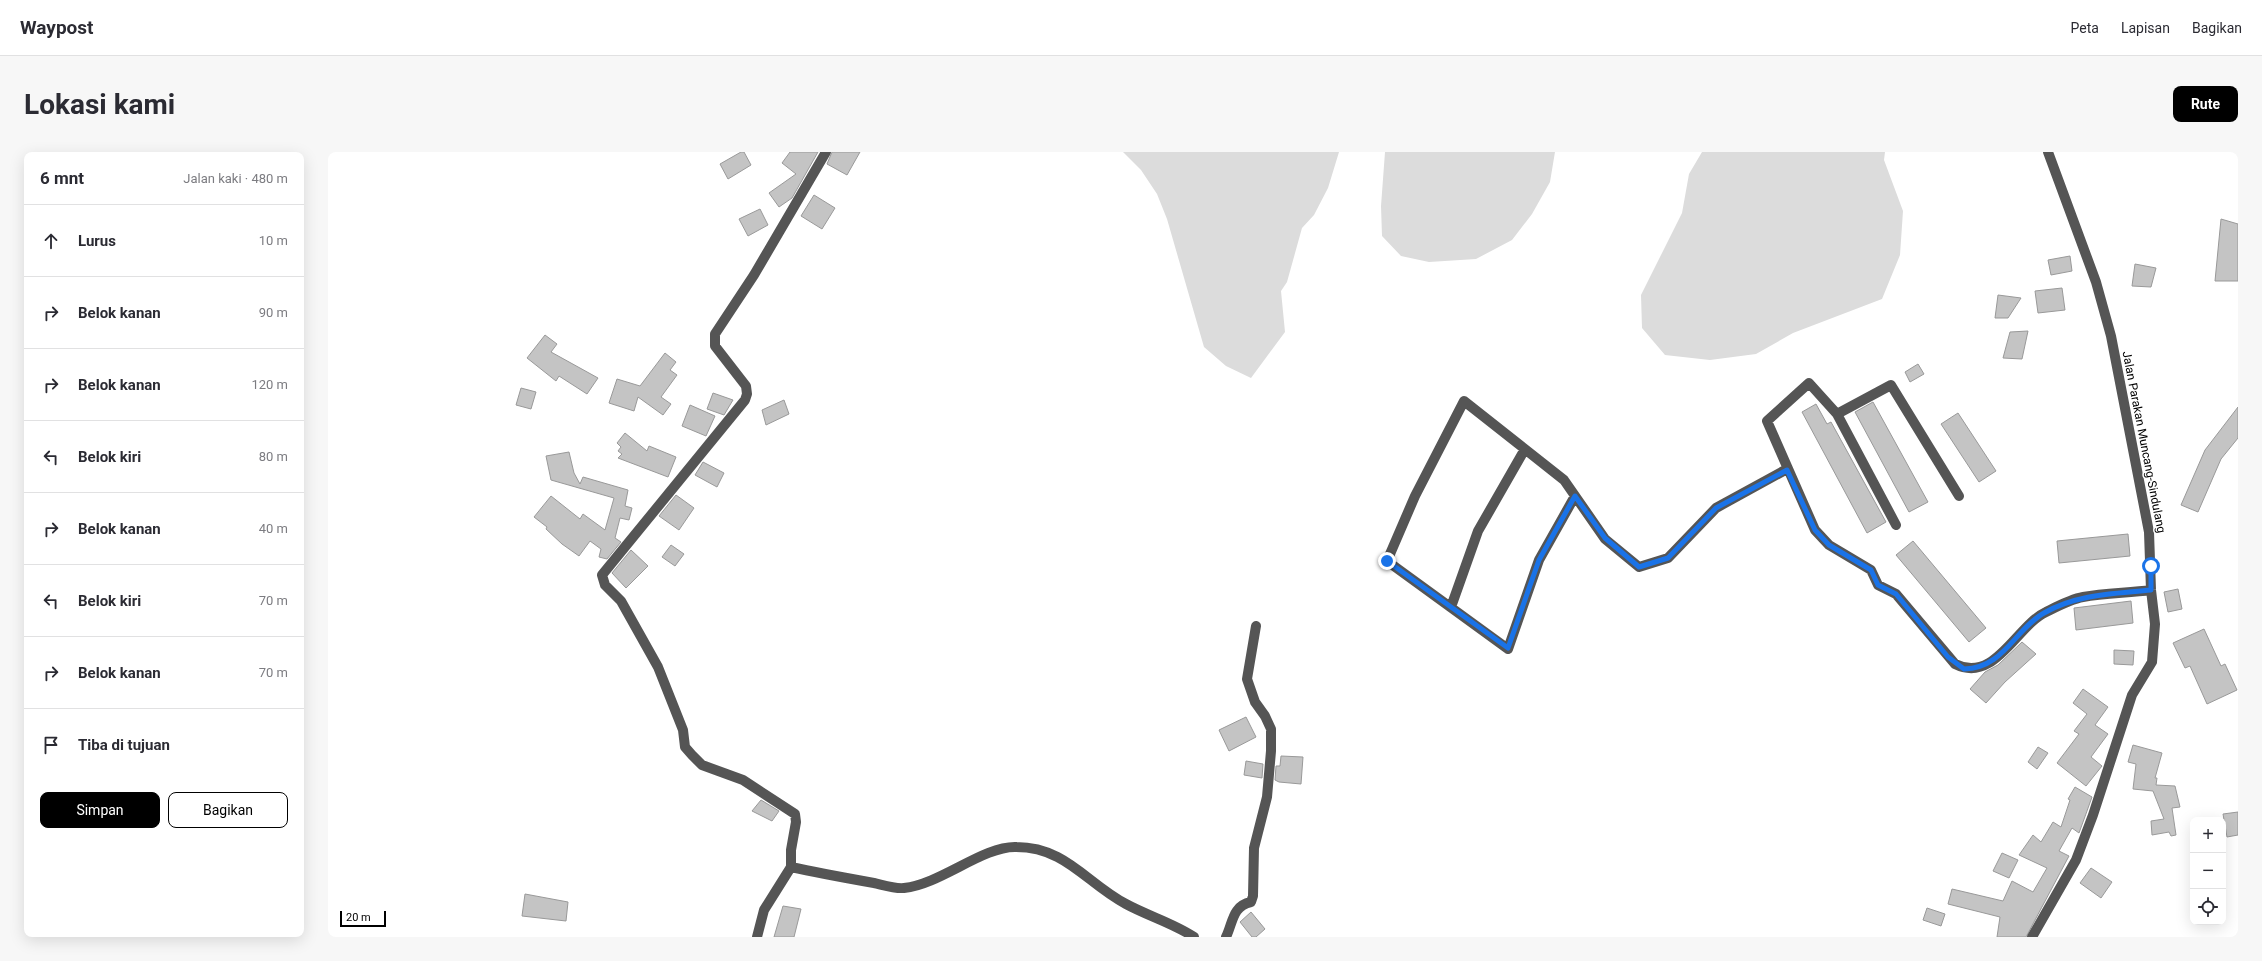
<!DOCTYPE html>
<html lang="id">
<head>
<meta charset="utf-8">
<style>
  body { margin:0; font-family:Roboto,sans-serif; background:#f7f7f7; color:#2b2b33 }
  .controls { position:absolute; right:12px; bottom:12px; display:grid; overflow:hidden; border-radius:8px; box-shadow:0 4px 16px #0002 }
  .controls button { width:36px; height:36px; display:grid; place-items:center; padding:0; border:0; border-bottom:1px solid #e1e1e2; background:#fff; color:#2b2b33; font:20px sans-serif }
  .scale { position:absolute; left:12px; bottom:10px; width:46px; box-sizing:border-box; padding-left:4px; border:2px solid #000; border-top:0; font-size:11px; line-height:14px; white-space:nowrap; color:#000; -webkit-text-stroke:3px #fff; paint-order:stroke }
  .stop { position:absolute; width:12px; height:12px; margin:-9px; border:3px solid #1a73e8; border-radius:50%; background:#fff }
  .stop.end { background:#1a73e8; border-color:#fff; box-shadow:0 1px 4px #0008 }
  .list { margin:0; padding:0; list-style:none }
  h2 { display:flex; justify-content:space-between; align-items:center; height:52px; margin:0; padding:0 16px; font-size:17px }
  h2 small { font-size:13px; font-weight:400; color:#7c7c81 }
  .list li { display:grid; grid-template-columns:26px 1fr auto; gap:12px; align-items:center; box-sizing:border-box; height:72px; padding:0 16px; border-top:1px solid #e1e1e2 }
  .list b { display:block; font-size:15px; white-space:nowrap }
  .list em { font-size:13px; font-style:normal; color:#7c7c81 }
  .actions { display:flex; gap:8px; padding:12px 16px }
  .actions a { flex:1; padding:9px 0; border:1px solid #000; border-radius:8px; text-align:center; font-size:14px; color:#000 }
  .actions .main { background:#000; color:#fff }
  .icon { flex:none; width:22px; height:22px; fill:none; stroke:currentColor; stroke-width:2; stroke-linecap:round; stroke-linejoin:round }
  .map { position:relative; flex:none; width:1910px; height:785px; overflow:hidden; border-radius:8px }
  header { display:flex; align-items:center; gap:24px; box-sizing:border-box; height:56px; padding:0 20px; background:#fff; border-bottom:1px solid #e1e1e2 }
  header strong { font-size:19px }
  nav { display:flex; gap:22px; margin-inline-start:auto; font-size:14px }
  .intro { display:flex; align-items:center; justify-content:space-between; box-sizing:border-box; height:96px; padding:0 24px }
  h1 { margin:0; font-size:28px }
  .button { padding:10px 18px; border-radius:8px; background:#000; color:#fff; font-size:14px; font-weight:700 }
  main { display:flex; gap:24px; padding:0 24px }
  aside { flex:1; background:#fff; border-radius:8px; box-shadow:0 4px 16px #0002 }
  .map>svg:first-child { display:block }
</style>
</head>
<body>
<header>
<strong>Waypost</strong>
<nav><a>Peta</a><a>Lapisan</a><a>Bagikan</a></nav>
</header>
<div class="intro"><h1>Lokasi kami</h1><a class="button">Rute</a></div>
<main>
<aside>
<h2>6 mnt<small>Jalan kaki · 480 m</small></h2>
<ul class="list">
<li><svg class="icon" aria-label="ahead" viewBox="0 0 24 24"><path d="M12 20V5M6 11l6-6 6 6"/></svg><div><b>Lurus</b></div><em>10 m</em></li>
<li><svg class="icon" aria-label="right" viewBox="0 0 24 24"><path d="M7 20v-9h11M14 6l5 5-5 5"/></svg><div><b>Belok kanan</b></div><em>90 m</em></li>
<li><svg class="icon" aria-label="right" viewBox="0 0 24 24"><path d="M7 20v-9h11M14 6l5 5-5 5"/></svg><div><b>Belok kanan</b></div><em>120 m</em></li>
<li><svg class="icon" aria-label="left" viewBox="0 0 24 24"><path d="M17 20v-9H6M10 6l-5 5 5 5"/></svg><div><b>Belok kiri</b></div><em>80 m</em></li>
<li><svg class="icon" aria-label="right" viewBox="0 0 24 24"><path d="M7 20v-9h11M14 6l5 5-5 5"/></svg><div><b>Belok kanan</b></div><em>40 m</em></li>
<li><svg class="icon" aria-label="left" viewBox="0 0 24 24"><path d="M17 20v-9H6M10 6l-5 5 5 5"/></svg><div><b>Belok kiri</b></div><em>70 m</em></li>
<li><svg class="icon" aria-label="right" viewBox="0 0 24 24"><path d="M7 20v-9h11M14 6l5 5-5 5"/></svg><div><b>Belok kanan</b></div><em>70 m</em></li>
<li><svg class="icon" aria-label="arrive" viewBox="0 0 24 24"><path d="M6 21V4h12l-3 4 3 4H6"/></svg><div><b>Tiba di tujuan</b></div></li>
</ul>
<div class="actions"><a class="main">Simpan</a><a>Bagikan</a></div>
</aside>
<div class="map">
<svg width="1910" height="785" viewBox="0 0 1910 785">
  <rect width="100%" height="100%" fill="#fff"/>
  <!-- green -->
  <path fill="#dcdcdc" d="M795 0H1011L1000 36 986 63 974 76 959 130 953 139 957 180 923 226 898 214 876 195 839 67 829 42 813 18Z
    M1057 0H1227L1222 30 1204 62 1184 88 1148 107 1101 110 1073 104 1054 84 1053 54Z
    M1374 0H1557L1556 8 1575 59 1572 103 1554 147 1465 181 1428 202 1382 208 1337 203 1314 176 1313 143 1354 61 1361 22Z"/>
  <!-- building -->
  <path fill="#c4c4c4" stroke="#999" d="M413 0H416L423 13 400 27 392 12Z
    M462 0H490L464 46 451 55 441 41 468 22 454 11Z
    M504 0H532L519 23 499 12Z
    M486 43 507 56 494 77 473 64Z
    M432 57 440 73 420 84 411 67Z
    M1893 67 1910 72V129H1887Z
    M1742 104 1744 119 1723 123 1720 108Z
    M1807 112 1828 116 1823 135 1804 134Z
    M1734 136 1737 158 1710 161 1707 139Z
    M1670 143 1693 146 1680 166H1667Z
    M1700 179 1694 207 1675 206 1682 180Z
    M217 183 229 192 223 200 270 226 259 242 231 224 228 229 199 206Z
    M337 201 348 210 342 218 349 223 333 245 343 252 335 263 310 245 306 259 281 251 289 227 312 234Z
    M1590 212 1596 222 1582 230 1577 220Z
    M193 236 208 240 203 257 188 253Z
    M385 241 405 248 396 263 379 257Z
    M456 248 461 262 438 273 434 258Z
    M1545 250 1600 350 1581 360 1527 260Z
    M1488 252 1499 272 1503 270 1558 370 1539 381 1474 260Z
    M362 253 387 264 378 284 354 274Z
    M1910 255V286L1893 307 1870 360 1853 353 1877 298Z
    M1630 261 1668 319 1651 330 1613 272Z
    M297 281 319 299 321 294 348 305 340 325 290 306 294 302 290 299 293 295 289 291Z
    M241 300 246 321 252 332 255 325 300 338 297 354 304 356 301 368 292 366 287 386 293 390 279 407 271 405 273 397 262 389 251 404 234 392 218 377 219 375 206 365 223 344 252 367 255 362 277 378 286 346 223 328 218 304Z
    M375 310 396 321 389 335 367 323Z
    M348 343 366 356 351 378 331 364Z
    M1800 382 1802 404 1731 411 1729 389Z
    M1585 389 1658 476 1641 490 1568 403Z
    M343 393 356 402 347 414 334 405Z
    M303 398 320 414 298 436 284 421Z
    M1850 437 1854 457 1840 460 1836 440Z
    M1803 449 1805 471 1748 478 1746 456Z
    M1876 477 1893 514 1897 512 1909 538 1879 552 1862 514 1857 516 1845 491Z
    M1694 490 1708 502 1677 530 1658 551 1642 537 1657 520 1670 513Z
    M1786 498 1806 499 1805 513 1786 512Z
    M1755 537 1780 555 1767 573 1780 582 1763 605 1774 614 1758 634 1729 611 1751 582 1746 579 1759 562 1745 551Z
    M918 565 928 585 901 599 891 578Z
    M1805 593 1834 601 1827 626H1829L1828 633 1847 634 1852 655 1844 656 1848 683 1843 684 1841 680 1824 683 1823 669 1836 667 1825 639 1805 637 1808 612 1800 610Z
    M1710 595 1720 601 1709 617 1700 610Z
    M953 604 975 605 973 632 951 630 947 628 948 614H952Z
    M918 609 935 612 934 626 916 623Z
    M1747 635 1764 645 1759 659 1751 681 1744 676 1731 699 1741 704 1698 785H1669L1672 765 1620 752 1624 737 1675 749 1684 729 1705 740 1719 716 1691 703 1705 683 1713 690 1725 670 1733 675 1742 648 1740 647Z
    M433 648 451 659 444 669 424 659Z
    M1910 660V683L1899 685 1895 662Z
    M1674 701 1690 708 1681 726 1665 719Z
    M1763 716 1784 730 1773 746 1752 731Z
    M197 742 240 750 238 769 194 764Z
    M455 754 473 757 466 785H446Z
    M1599 756 1617 762 1613 774 1595 768Z
    M923 760 937 777 928 785H924L912 770Z"/>
  <g fill="none" stroke-linecap="round" stroke-linejoin="round">
    <!-- minor -->
    <path stroke="#555" stroke-width="10" d="M1509 262 1563 233 1631 344
      M1247 344 1211 408 1180 497 1059 409 1087 344 1136 249 1236 328 1277 387 1311 415 1340 406 1388 356 1459 317
      M1568 373 1509 262 1481 231 1439 269 1487 378 1501 393 1543 418 1550 433 1568 442 1627 512C1667 532 1688 474 1718 460 1730 454 1743 447 1755 445 1777 441 1801 441 1823 438
      M1123 455 1150 379 1197 297
      M463 715C490 721 518 726 546 731 555 733 567 737 576 736 613 732 655 694 688 695 738 695 758 731 798 752 820 764 845 771 866 785
      M429 785 436 758 463 715V698L468 670 467 662 415 628 374 613 364 603 357 595 355 578 330 515 293 449 277 433 274 423 417 248 419 242 418 234 387 194V182L426 123 498 0
      M898 785C905 771 904 754 923 750L925 744 926 696 939 645 943 599V577L937 564 927 550 919 527 928 474
      M1704 785 1748 708 1765 663 1804 543 1824 510 1827 472 1823 438 1821 380 1783 184 1768 130 1720 0"/>
  </g>
  <g fill="none" stroke-linecap="round" stroke-linejoin="round">
    <!-- route -->
    <path stroke="#1a73e8" stroke-width="5" d="M1059 409 1180 496 1211 408 1247 344 1277 386 1311 415 1340 406 1388 356 1459 318 1487 378 1501 393 1543 418 1550 433 1568 442 1620 505 1636 517C1676 516 1686 478 1716 461 1749 442 1786 442 1823 438V414"/>
  </g>
  <g text-anchor="middle" stroke-width="3" stroke-linejoin="round" paint-order="stroke">
    <!-- street labels -->
    <g font-size="12" fill="#000" stroke="#fff">
      <text transform="translate(1816 290) rotate(79)" y="4">Jalan Parakan Muncang-Sindulang</text>
    </g>
  </g>
</svg>
<div class="controls">
<button>+</button>
<button>−</button>
<button><svg class="icon" aria-label="locate" viewBox="0 0 24 24"><circle cx="12" cy="12" r="6"/><path d="M12 2v4M12 18v4M2 12h4M18 12h4"/></svg></button>
</div>
<div class="scale">20 m</div>
<div class="stop" style="left:1823px;top:414px"></div>
<div class="stop end" style="left:1059px;top:409px"></div>
</div>
</main>
</body>
</html>
